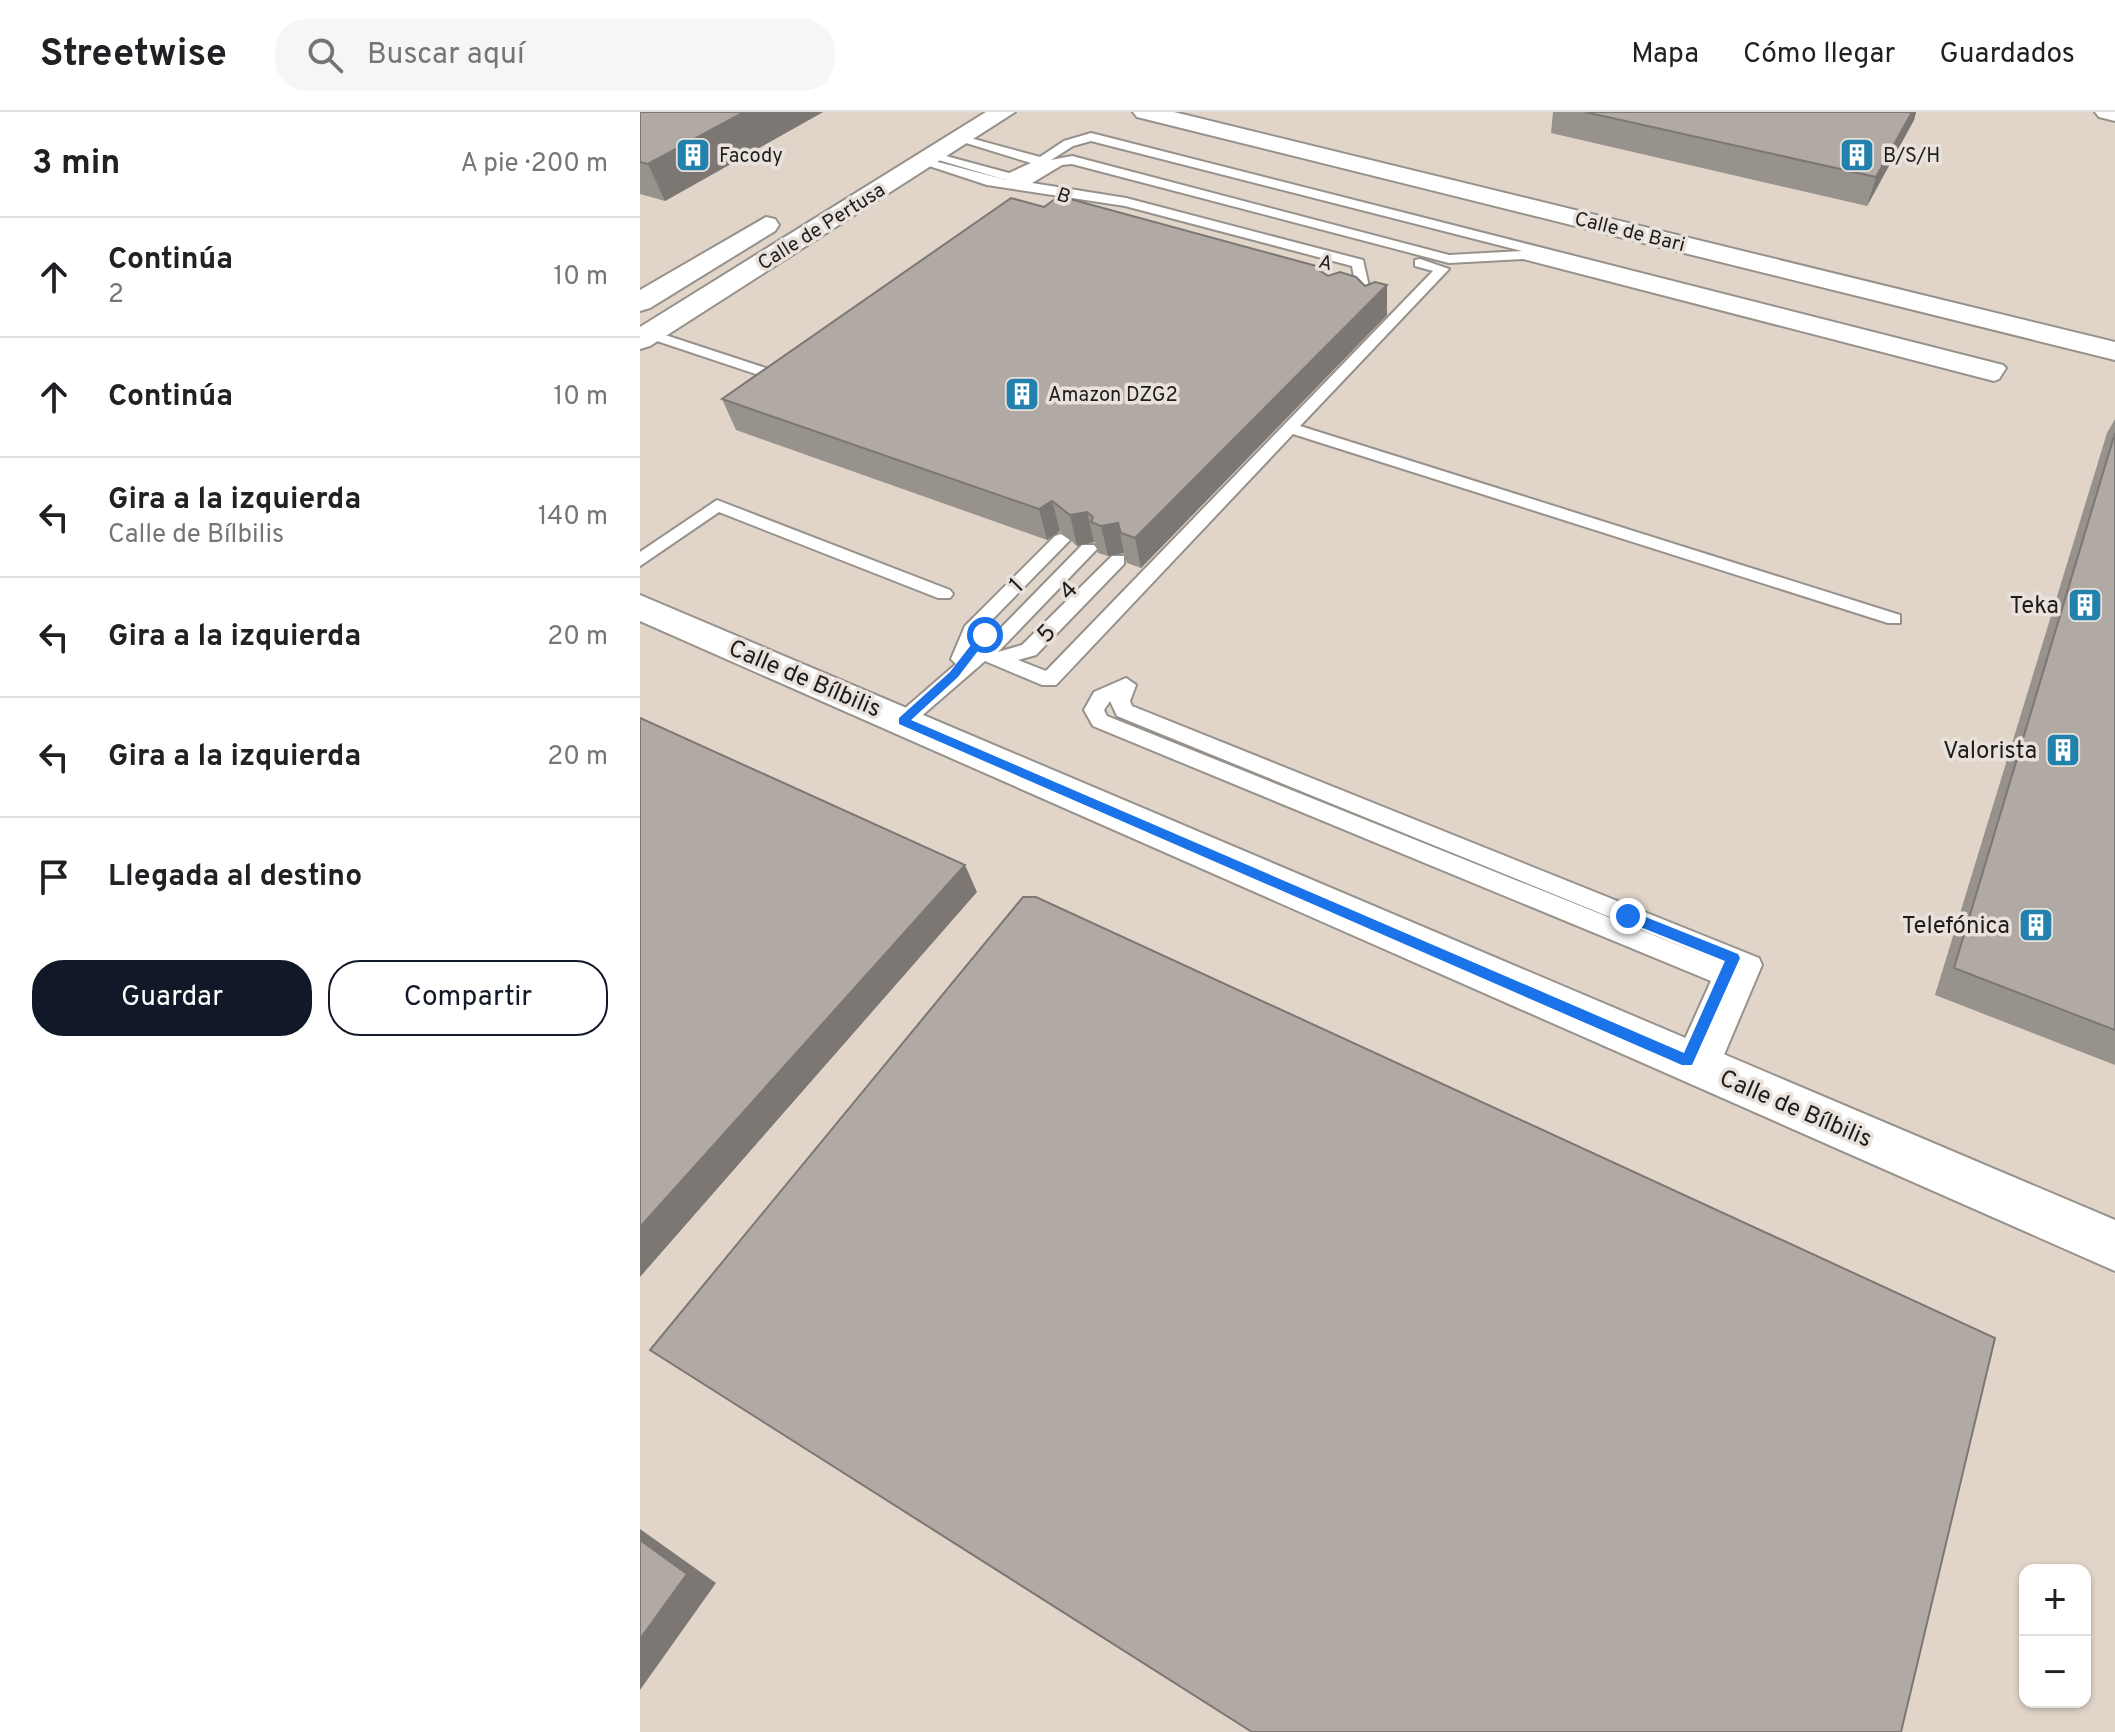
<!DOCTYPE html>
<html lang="es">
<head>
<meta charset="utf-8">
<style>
  body { margin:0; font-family:Overpass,sans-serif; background:#f6f6f6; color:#202124 }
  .controls { position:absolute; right:24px; bottom:24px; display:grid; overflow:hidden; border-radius:16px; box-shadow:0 2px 6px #0004 }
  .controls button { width:72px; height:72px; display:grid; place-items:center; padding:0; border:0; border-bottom:2px solid #e0e0e0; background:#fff; color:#202124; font:40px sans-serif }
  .stop { position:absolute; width:24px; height:24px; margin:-18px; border:6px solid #1a73e8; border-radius:50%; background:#fff }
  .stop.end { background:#1a73e8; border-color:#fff; box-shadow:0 2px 8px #0008 }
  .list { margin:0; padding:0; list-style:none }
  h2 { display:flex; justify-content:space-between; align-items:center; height:104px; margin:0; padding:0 32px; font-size:34px }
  h2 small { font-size:26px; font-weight:400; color:#757577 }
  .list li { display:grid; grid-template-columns:52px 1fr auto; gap:24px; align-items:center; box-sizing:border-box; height:120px; padding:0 32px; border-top:2px solid #e0e0e0 }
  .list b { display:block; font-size:30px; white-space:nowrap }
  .list p { margin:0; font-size:26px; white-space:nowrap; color:#757577 }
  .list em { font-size:26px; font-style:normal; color:#757577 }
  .actions { display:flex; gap:16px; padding:24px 32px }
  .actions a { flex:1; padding:18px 0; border:2px solid #111827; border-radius:32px; text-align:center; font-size:28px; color:#111827 }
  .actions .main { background:#111827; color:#fff }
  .icon { flex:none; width:44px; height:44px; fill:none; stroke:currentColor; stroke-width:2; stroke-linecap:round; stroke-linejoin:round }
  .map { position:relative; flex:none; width:1475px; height:1620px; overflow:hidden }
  header { display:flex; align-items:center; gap:48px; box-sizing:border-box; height:112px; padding:0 40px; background:#fff; border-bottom:2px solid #e0e0e0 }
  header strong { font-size:38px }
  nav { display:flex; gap:44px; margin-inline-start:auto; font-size:28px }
  .search { width:560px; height:72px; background:#f6f6f6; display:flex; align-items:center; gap:20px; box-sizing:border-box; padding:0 28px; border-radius:32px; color:#757577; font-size:30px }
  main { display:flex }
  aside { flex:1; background:#fff }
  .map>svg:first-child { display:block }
</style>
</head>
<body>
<header>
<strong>Streetwise</strong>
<div class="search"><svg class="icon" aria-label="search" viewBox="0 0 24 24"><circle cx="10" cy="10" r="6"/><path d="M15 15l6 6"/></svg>Buscar aquí</div>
<nav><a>Mapa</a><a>Cómo llegar</a><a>Guardados</a></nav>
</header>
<main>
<aside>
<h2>3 min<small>A pie · 200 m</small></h2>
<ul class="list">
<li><svg class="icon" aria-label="ahead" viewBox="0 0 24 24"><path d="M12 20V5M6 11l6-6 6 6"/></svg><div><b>Continúa</b><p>2</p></div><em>10 m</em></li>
<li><svg class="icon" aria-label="ahead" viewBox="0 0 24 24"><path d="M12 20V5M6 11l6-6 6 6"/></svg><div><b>Continúa</b></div><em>10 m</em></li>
<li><svg class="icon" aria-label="left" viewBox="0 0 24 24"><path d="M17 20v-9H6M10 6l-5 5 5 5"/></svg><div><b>Gira a la izquierda</b><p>Calle de Bílbilis</p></div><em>140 m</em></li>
<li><svg class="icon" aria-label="left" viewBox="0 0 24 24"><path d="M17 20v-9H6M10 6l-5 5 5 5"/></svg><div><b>Gira a la izquierda</b></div><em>20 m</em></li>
<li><svg class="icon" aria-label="left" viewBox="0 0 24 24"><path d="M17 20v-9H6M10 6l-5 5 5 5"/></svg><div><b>Gira a la izquierda</b></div><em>20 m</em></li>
<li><svg class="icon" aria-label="arrive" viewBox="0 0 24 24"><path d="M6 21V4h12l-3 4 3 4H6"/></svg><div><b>Llegada al destino</b></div></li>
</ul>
<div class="actions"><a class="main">Guardar</a><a>Compartir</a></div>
</aside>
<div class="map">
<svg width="1475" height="1620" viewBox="0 0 1475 1620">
  <rect width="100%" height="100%" fill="#e9e2dc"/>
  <!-- built -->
  <path fill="#e1d5c9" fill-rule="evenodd" d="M0 0H1475V1620H0ZM1385 1458H1445V1590H1385Z"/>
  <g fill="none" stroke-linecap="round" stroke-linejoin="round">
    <!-- lane casing -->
    <g stroke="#97918b" stroke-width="4">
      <path id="lane" d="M451 21 1363 253 1366 256 1359 267 1354 269 883 147 809 151 432 52 422 53 392 71 486 86 723 148 734 197 727 201 720 197 712 154 485 94 347 73 277 50 283 46 366 68 285 44 291 40 369 61 391 51 313 27 319 23 400 45 424 29ZM451 29 882 139 809 143 432 44 411 48 433 34Z
        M780 147 809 157 660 314 1260 503V511H1248L653 322 416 573H402L345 549 270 614H256L253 609 256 604 316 552 311 547 325 514 415 424 421 422 430 428 339 521 335 531 341 533 353 524 442 433H454L457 437 358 540 382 533 472 444H484V452L396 543 378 548 406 559 793 159 775 154V148Z
        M10 218 156 266 159 269 146 272 5 225 3 222Z
        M77 388 310 478 313 482 310 486H298L79 400 0 454V440Z
        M486 566 496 573 490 589 492 594 1119 846 1122 853 1075 964 1067 968 1059 964 1055 956 1047 959 1039 956 1035 949 1071 869 453 614 444 598 454 580ZM470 589 477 604 1080 850 467 604 464 598Z"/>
    </g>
    <!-- street casing -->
    <g stroke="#97918b" stroke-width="4">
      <path id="street" d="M346 0H375L10 234 0 237V215Z
        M493 0H534L1475 230V248L497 5Z
        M1455 0H1475V9L1459 5Z
        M126 105 135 107 139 113 135 119 10 196 0 199V178Z
        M0 483 1475 1108V1159L0 509Z"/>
    </g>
    <!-- lane -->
    <use href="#lane" fill="#fff" fill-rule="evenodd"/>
    <!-- street -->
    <use href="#street" fill="#fff" fill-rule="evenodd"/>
  </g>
  <!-- wall -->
  <path fill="#98928d" d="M0 0H183L25 89 0 82Z
    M913 0H1276L1274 8 1227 94 911 21Z
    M404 95 680 155V159L688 164 725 174 747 173V203L501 456 487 451 484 441 468 444 458 441 456 432 454 430 437 434 420 419 407 428 96 318 82 287Z
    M1475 307V953L1295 883 1467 321Z"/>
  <!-- shaded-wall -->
  <path fill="#7c7773" d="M104 0H183L25 89 8 52Z
    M1272 0H1276L1274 8 1227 94 1236 65Z
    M747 173V203L501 456 495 426Z
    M412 389 420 419 407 428 399 397Z
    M447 400 454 430 437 434 430 403Z
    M478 411 484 441 468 444 461 414Z
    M325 753 337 780 0 1165V1115Z
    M0 1417 76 1471 0 1578Z"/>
  <!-- building -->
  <path fill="#b1aaa4" stroke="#7c7773" stroke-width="2" d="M0 0H104L8 52 0 50Z
    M945 0H1272L1236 65Z
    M419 84 680 155 679 158 688 164 700 160 716 165 725 174 735 170 747 173 495 426 481 421 478 411 461 414 451 410 453 405 447 400 430 403 412 389 399 397 82 287 371 86 404 95Z
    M1475 321V918L1314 856Z
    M0 606 325 753 0 1115Z
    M383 785H396L1355 1226 1261 1620H612L10 1238Z
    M0 1428 47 1462 0 1527Z"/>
  <!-- route -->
  <path fill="#1a73e8" d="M341 520 350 523 318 565 271 608 1044 941 1085 849 983 808V800H993L1098 842 1100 846 1052 953H1042L259 612V606L310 560Z"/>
  <!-- icons -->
  <defs>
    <g id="building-square" transform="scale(1.8)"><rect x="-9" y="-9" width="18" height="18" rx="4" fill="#2381ad" stroke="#e9e2dc"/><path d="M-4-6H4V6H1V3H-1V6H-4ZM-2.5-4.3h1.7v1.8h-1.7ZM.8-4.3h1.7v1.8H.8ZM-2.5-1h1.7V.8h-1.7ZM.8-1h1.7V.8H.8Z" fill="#fff"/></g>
  </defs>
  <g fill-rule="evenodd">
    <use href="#building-square" x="53" y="43"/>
    <use href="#building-square" x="1217" y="43"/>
    <use href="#building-square" x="382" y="282"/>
    <use href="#building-square" x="1445" y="493"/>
    <use href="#building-square" x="1423" y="638"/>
    <use href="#building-square" x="1396" y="813"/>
  </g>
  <g text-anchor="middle" stroke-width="7" stroke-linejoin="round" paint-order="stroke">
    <!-- far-poi labels -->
    <g font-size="20" fill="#1f1c1a" stroke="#e9e2dc" text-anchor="start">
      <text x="79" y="50">Facody</text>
      <text x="1243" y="50">B/S/H</text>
      <text x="408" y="289">Amazon DZG2</text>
    </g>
    <!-- far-street labels -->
    <g font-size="20" fill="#1f1c1a" stroke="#e9e2dc">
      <text transform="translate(424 83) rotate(19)" y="7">B</text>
      <text transform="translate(181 114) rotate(-32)" y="7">Calle de Pertusa</text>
      <text transform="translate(990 119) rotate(14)" y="7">Calle de Bari</text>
      <text transform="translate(686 150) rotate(15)" y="7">A</text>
    </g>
    <!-- street labels -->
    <g font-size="24" fill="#1f1c1a" stroke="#e9e2dc">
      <text transform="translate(376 473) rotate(-45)" y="8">1</text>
      <text transform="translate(428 478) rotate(-46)" y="8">4</text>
      <text transform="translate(406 521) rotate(-46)" y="8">5</text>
      <text transform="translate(165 566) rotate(23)" y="8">Calle de Bílbilis</text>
      <text transform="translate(1156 996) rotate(23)" y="8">Calle de Bílbilis</text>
    </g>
    <!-- poi labels -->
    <g font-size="24" fill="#1f1c1a" stroke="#e9e2dc" text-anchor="end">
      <text x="1419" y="501">Teka</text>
      <text x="1397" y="646">Valorista</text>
      <text x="1370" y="821">Telefónica</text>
    </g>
  </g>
</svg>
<div class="controls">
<button>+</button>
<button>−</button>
</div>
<div class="stop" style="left:345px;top:523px"></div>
<div class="stop end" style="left:988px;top:804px"></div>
</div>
</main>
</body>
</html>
